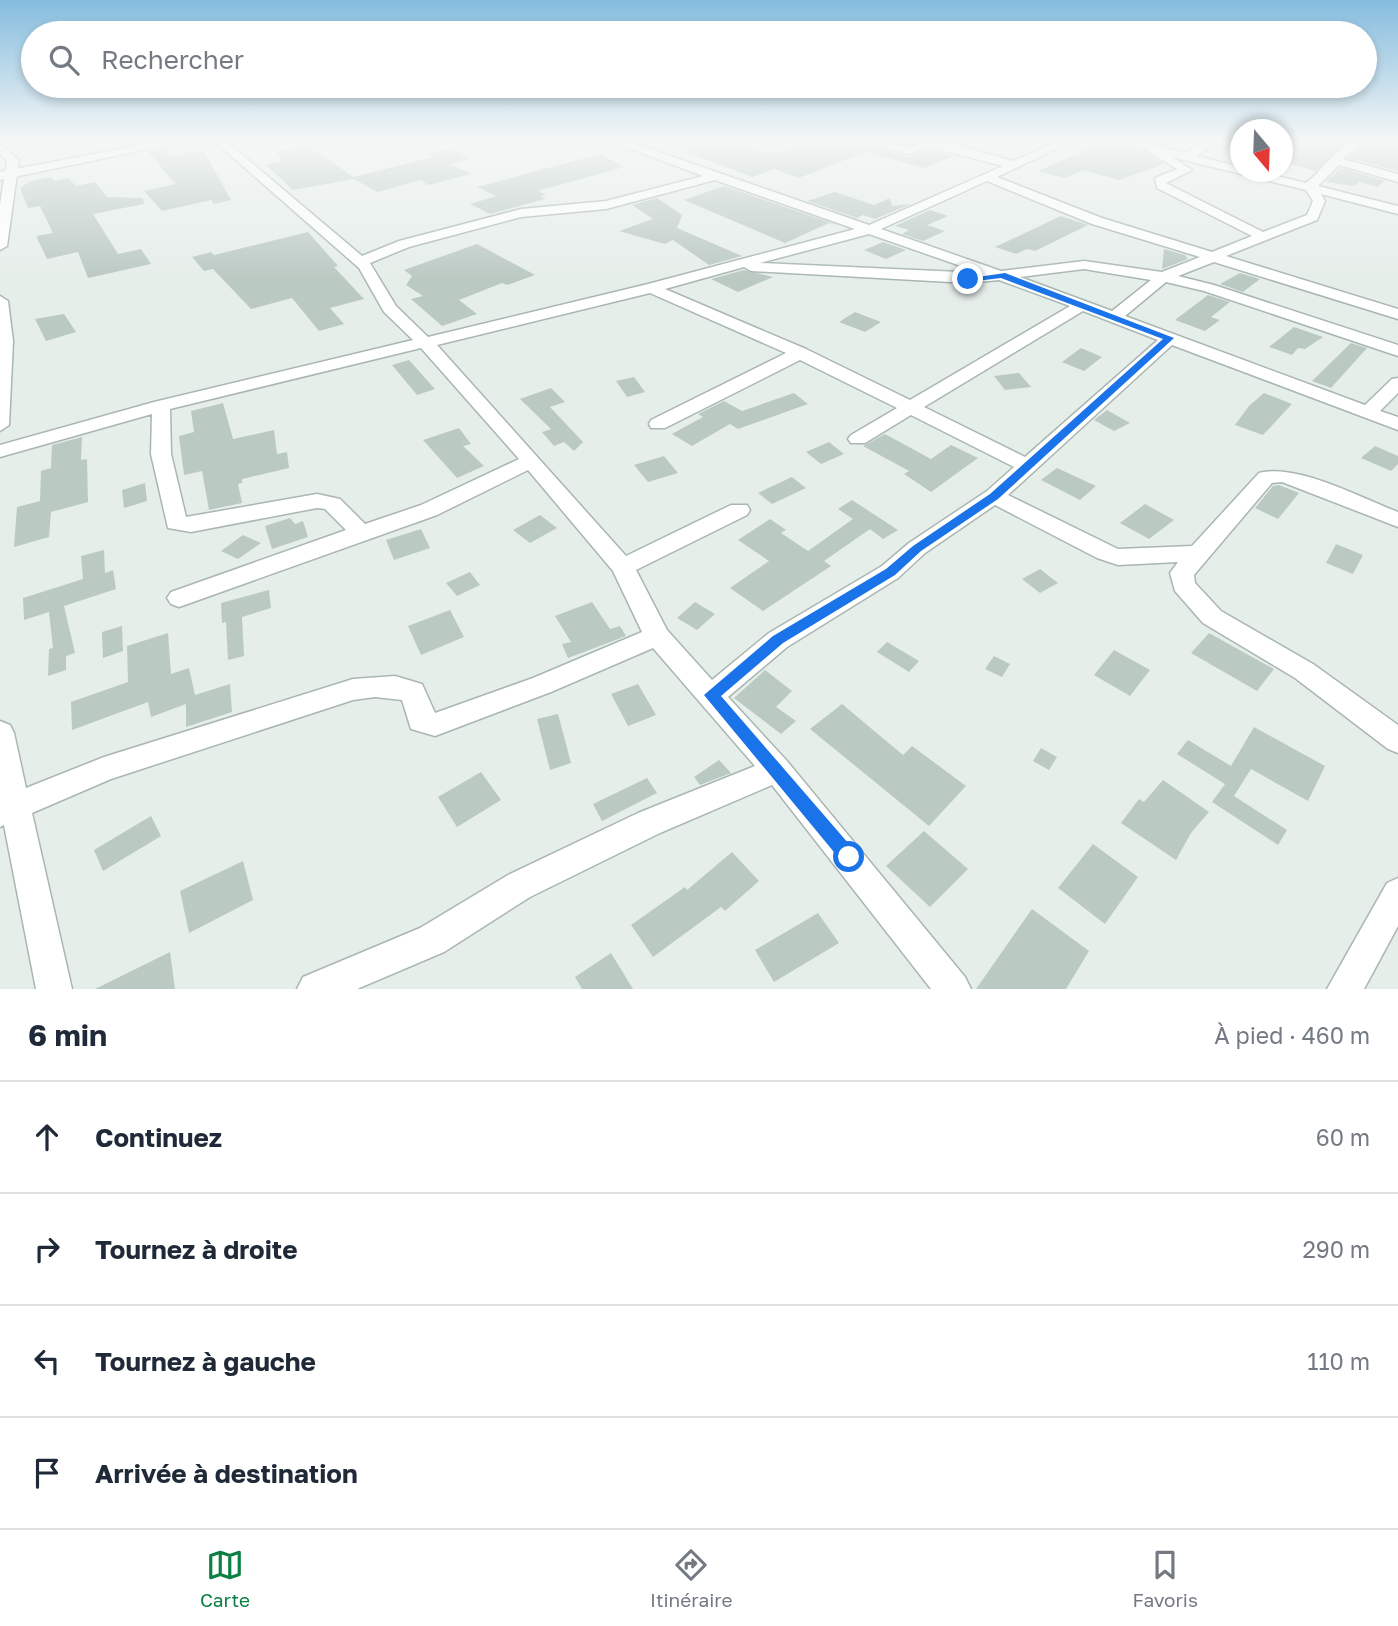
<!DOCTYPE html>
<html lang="fr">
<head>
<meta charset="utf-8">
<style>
  body { margin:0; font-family:"Golos Text",sans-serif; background:#f2f2f3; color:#1f2937 }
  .compass { position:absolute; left:1230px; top:119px; width:63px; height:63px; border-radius:50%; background:#fff; box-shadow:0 4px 10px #0003; rotate:161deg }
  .stop { position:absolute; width:21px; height:21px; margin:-16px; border:5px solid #1a73e8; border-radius:50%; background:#fff }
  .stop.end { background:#1a73e8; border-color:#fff; box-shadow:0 2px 7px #0008 }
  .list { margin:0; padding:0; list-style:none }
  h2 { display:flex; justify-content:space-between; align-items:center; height:91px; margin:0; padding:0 28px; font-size:30px }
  h2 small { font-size:23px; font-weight:400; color:#747a83 }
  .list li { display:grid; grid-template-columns:46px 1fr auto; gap:21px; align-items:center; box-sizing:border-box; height:112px; padding:0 28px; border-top:2px solid #e0e1e3 }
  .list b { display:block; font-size:26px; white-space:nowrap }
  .list em { font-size:23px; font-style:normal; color:#747a83 }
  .icon { flex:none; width:38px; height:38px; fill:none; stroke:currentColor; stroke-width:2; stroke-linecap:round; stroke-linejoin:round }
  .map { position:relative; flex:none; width:1398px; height:989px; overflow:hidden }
  .search { position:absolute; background:#fff; box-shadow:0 4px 10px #0003; left:21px; right:21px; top:21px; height:77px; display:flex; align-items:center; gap:18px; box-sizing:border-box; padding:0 24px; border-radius:38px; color:#747a83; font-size:26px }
  .sheet { height:539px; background:#fff }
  nav { display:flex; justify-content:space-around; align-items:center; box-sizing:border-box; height:98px; border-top:2px solid #e0e1e3; background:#fff; font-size:19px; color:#747a83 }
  nav a { display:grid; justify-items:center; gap:4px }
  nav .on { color:#0b8043 }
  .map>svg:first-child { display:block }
</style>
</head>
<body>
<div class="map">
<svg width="1398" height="989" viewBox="0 0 1398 989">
  <rect width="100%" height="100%" fill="#e6eeea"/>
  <!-- building -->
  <path fill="#bbc9c3" d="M713 141 741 148 747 146 773 154 805 143 813 146 825 141H862L906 157 930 150 953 156 925 168 865 152 799 178 774 169 752 177 684 151Z
    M1283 141H1349L1316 171 1283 162Z
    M1391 141H1398V171L1348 158 1364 144 1384 148Z
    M1101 143 1145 152 1164 164 1119 180 1083 170 1064 178 1038 171Z
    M308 146 353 177 434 157 428 154 451 148 470 159 449 164 471 174 428 185 421 180 377 192 354 179 293 190 266 165 283 161 276 152Z
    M168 147 169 156 203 150 231 200 214 204 211 200 162 211 144 191 176 184 148 152Z
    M600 154 624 167 538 191 546 195 540 196 545 199 490 214 470 204 496 196 477 187Z
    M1340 168 1385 181 1377 187 1360 182 1354 186 1326 182Z
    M52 177 54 181 68 178 76 186 95 182 107 197 143 198 144 204 93 214 118 254 141 249 151 264 88 278 78 252 47 259 36 236 53 233 40 206 28 208 20 188 31 181Z
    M724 186 840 226 829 223 785 243 684 200Z
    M835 192 874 205 890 198 892 206 911 204 875 219 863 215 857 218 807 201Z
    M657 198 682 215 677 228 742 256 709 265 673 240 665 244 619 231 653 219 632 205Z
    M930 210 948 216 927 225 945 231 923 241 902 234 909 230 895 226Z
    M1061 216 1088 225 1035 251 1027 249 1016 254 995 247Z
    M308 232 338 266 334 267 364 299 330 308 344 324 319 331 292 298 251 309 213 269 204 271 192 257 211 252 214 255Z
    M883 242 906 250 886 259 864 250Z
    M477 244 535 275 507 285 502 283 459 300 477 314 442 326 411 299 423 296 406 285 412 276 404 270Z
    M1164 249 1185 255 1188 259 1162 269Z
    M744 270 773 277 738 292 711 279Z
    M1240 273 1260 279 1243 292 1220 284Z
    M1208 295 1230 302 1211 317 1220 320 1205 331 1175 320Z
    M855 312 881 322 865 332 839 322Z
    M64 314 76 332 46 341 35 319Z
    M1294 327 1323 337 1305 349 1298 348 1292 355 1269 347Z
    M1351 343 1367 348 1331 388 1312 381Z
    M1081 348 1102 357 1084 371 1062 362Z
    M409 360 435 389 417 395 392 365Z
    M1019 373 1031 387 1005 390 994 376Z
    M634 377 645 392 627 397 616 381Z
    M551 388 565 402 550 407 583 442 574 451 564 442 554 446 542 432 551 429 520 399Z
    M794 393 808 404 738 429 730 424 692 446 672 434 703 417 698 414 724 401 742 411Z
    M1264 393 1292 404 1263 435 1235 425 1249 406Z
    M223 403 233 439 274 430 277 454 287 452 289 468 242 479V483L238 484 242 503 209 510 202 471 184 475 179 436 194 432 191 411Z
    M1107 410 1130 423 1114 431 1094 420Z
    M459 428 471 444 463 446 484 466 457 478 423 440Z
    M885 434 931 459 951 445 978 458 931 492 904 474 909 471 863 446Z
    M82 437 81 460 87 459 88 502 51 512 49 537 14 547 17 507 40 501 41 471 51 468 52 445Z
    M829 442 844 454 821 464 806 452Z
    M1375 446 1398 456V464L1391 471 1361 458Z
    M664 456 678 473 648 482 634 465Z
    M1057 468 1096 486 1080 500 1041 480Z
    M792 477 806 488 772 504 758 493Z
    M145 483 147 501 124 508 122 490Z
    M1279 485 1299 493 1278 519 1255 508 1273 486Z
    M852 500 898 530 883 539 870 529 824 561 831 566 763 611 730 588 769 561 738 540 770 519 786 530 781 533 808 551 853 519 838 509Z
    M1145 504 1174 520 1149 539 1120 523Z
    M540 515 557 528 530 543 513 530Z
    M290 518 295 524 303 521 308 537 272 549 265 526Z
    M421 529 430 548 394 560 386 540Z
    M243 535 261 543 238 559 221 551Z
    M1336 544 1363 555 1353 574 1326 563Z
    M104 550 105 573 113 570 116 589 64 606 75 653 66 656V670L48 676 49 649 53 648 49 612 24 620 23 598 83 579 81 556Z
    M1040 569 1058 583 1040 593 1022 579Z
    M470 572 480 585 457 596 446 583Z
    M269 590 271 608 242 617 244 656 228 660 226 622 222 623 221 603Z
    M592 602 610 629 620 626 626 636 568 658 562 644 571 642 555 616Z
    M695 602 715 614 697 630 677 618Z
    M450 610 464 637 421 655 408 626Z
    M122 626 123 651 103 658 102 632Z
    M168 633 171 674 189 668 195 695 230 684 232 712 186 727V704L151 717 148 702 72 730 71 702 128 682 127 646Z
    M1209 633 1274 669 1257 691 1191 653Z
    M887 642 919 661 909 672 877 652Z
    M1114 650 1150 670 1130 696 1094 675Z
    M994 656 1010 664 1002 677 985 669Z
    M765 670 792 691 776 707 796 721 781 734 734 698Z
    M638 684 656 715 628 726 611 694Z
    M842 704 903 755 912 746 966 786 929 826 810 729Z
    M558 714 571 763 550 770 537 719Z
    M1254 727 1325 766 1308 801 1251 769 1234 796 1287 830 1278 845 1212 802 1225 784 1177 754 1188 740 1231 766Z
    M1041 748 1057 757 1049 770 1033 761Z
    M719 760 731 773 700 785 694 777Z
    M481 772 501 800 457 827 438 797Z
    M647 778 657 793 602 821 593 804Z
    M1163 780 1209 812 1191 833 1176 860 1121 823 1139 799 1144 802Z
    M151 816 161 836 103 871 94 850Z
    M924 831 968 869 930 907 886 866Z
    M1093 844 1138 877 1105 924 1058 888Z
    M732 852 759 881 725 911 721 907 653 957 631 925 685 887 687 890Z
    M243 861 253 900 189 933 180 891Z
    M1032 909 1089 951 1066 989H976Z
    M818 913 839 943 774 982 755 950Z
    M170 952 175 989H95Z
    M611 953 633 989H582L575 977Z"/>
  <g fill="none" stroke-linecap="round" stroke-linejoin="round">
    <!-- minor casing -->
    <g stroke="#a9b6b1" stroke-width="3">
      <path id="minor" d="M214 141H226L362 256 399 241 521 209 606 201 703 176 610 141H627L869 225 1003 166 930 147 907 154 864 141H883L907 148 925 141H942L1013 161 1058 141H1073L997 177 1102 218 1212 252 1252 236 1157 188 1155 178 1177 169 1146 150 1116 141H1136L1186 153 1204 141H1217L1197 156 1240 167V172H1261L1306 183C1326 168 1338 141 1363 141L1343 159 1398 174V182L1339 165 1318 186 1398 206V214L1321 194 1325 201 1317 220 1226 256 1398 309V319L1214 262 1178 276 1214 285 1398 345V356L1204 291 1166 282 1125 316 1365 405 1392 379 1398 378V393L1380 411 1398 417V430L1172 345 1008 495 1118 549 1192 546 1259 473C1297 463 1361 498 1398 512V527L1282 482 1272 483 1194 575 1195 583 1221 611 1313 664 1398 725V753L1388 749 1295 678 1203 623 1175 591 1170 573 1178 562 1118 565 1097 558 995 505 925 553 898 578 787 647 728 697 787 761 965 977 971 989H931L772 785 660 833 530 897 444 952 357 989H297L303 977 420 928 508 875 638 813 755 766 653 648 551 692 435 736 411 729 402 700 375 697 353 700 111 779 32 813 72 989H36L4 825 0 827V721L10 725 14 733 26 788 104 757 353 679 395 676 422 684 435 713 533 678 642 632 613 571 528 470 437 515 179 607 171 604 167 598 171 592 346 530 325 509 317 508 191 532 168 528 151 454 152 414 0 457V445L154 402 413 340 384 312 359 268ZM1172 157 1306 190 1313 201 1307 215 1263 232 1166 183 1192 170ZM715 180 855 229 648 284 428 337 396 306 370 263 409 247 521 217 606 209ZM987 181 1092 224 1200 257 1162 272 1084 261 1001 271 881 229ZM869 234 981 273 760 263ZM744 267 751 271 968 283 999 280 1070 306 910 400 806 349 665 289ZM1084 269 1151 280 1112 311 1020 277ZM650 293 786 353 651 420 649 424 651 428H665L800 360 897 408 851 435 848 439 851 443H865L911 415 1014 467 987 491 909 543 882 566 769 633 712 680 667 630 636 570 747 515 750 510 747 505H731L626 556 437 345ZM1083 311 1158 340 1025 457 924 407ZM421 348 519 459 421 505 365 524 340 499 317 494 186 517 171 454 170 409Z
        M0 144 19 160 7 246 0 250V204L7 161 0 153Z
        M0 296 8 301 13 341 9 425 0 431Z
        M1398 878V926L1364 989H1327L1387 883Z"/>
    </g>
    <!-- secondary casing -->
    <g stroke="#a5b9b1" stroke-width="3">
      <path id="secondary" d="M162 141H186L0 180V172Z"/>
    </g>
    <!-- minor -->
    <use href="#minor" fill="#fff" fill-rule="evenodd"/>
    <!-- secondary -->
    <use href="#secondary" fill="#fff" fill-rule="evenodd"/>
  </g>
  <!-- sky -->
  <linearGradient id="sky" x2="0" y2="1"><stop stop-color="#85bcde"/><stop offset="0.5" stop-color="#f4f7f6"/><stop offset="1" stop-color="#f4f7f6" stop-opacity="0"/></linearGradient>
  <rect width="1398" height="280" fill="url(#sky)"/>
  <!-- route -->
  <path fill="#1a73e8" d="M1005 273 1174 338 998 499 921 551 895 575 783 643 721 696 855 851 858 857 855 863 849 865 843 863 704 695 773 636 886 569 913 546 990 494 1163 339 1001 278 968 282 964 279Z"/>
</svg>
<svg class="compass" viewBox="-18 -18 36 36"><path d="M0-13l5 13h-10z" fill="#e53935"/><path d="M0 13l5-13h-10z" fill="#747a83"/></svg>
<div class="stop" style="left:849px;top:857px"></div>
<div class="stop end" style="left:968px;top:279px"></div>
<div class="search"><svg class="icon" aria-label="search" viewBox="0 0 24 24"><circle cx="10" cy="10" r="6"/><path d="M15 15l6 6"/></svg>Rechercher</div>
</div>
<section class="sheet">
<h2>6 min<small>À pied · 460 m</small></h2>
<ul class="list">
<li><svg class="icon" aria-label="ahead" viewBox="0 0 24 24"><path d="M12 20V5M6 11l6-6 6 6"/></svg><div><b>Continuez</b></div><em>60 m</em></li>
<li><svg class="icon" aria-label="right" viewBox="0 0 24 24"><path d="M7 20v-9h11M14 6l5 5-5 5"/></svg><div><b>Tournez à droite</b></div><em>290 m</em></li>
<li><svg class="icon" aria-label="left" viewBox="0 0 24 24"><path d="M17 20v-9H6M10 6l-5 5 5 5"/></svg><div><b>Tournez à gauche</b></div><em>110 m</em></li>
<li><svg class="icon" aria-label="arrive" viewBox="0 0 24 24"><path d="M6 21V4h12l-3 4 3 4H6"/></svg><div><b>Arrivée à destination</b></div></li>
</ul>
</section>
<nav>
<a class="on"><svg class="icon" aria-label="map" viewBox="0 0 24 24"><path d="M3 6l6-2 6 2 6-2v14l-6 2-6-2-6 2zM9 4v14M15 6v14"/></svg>Carte</a>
<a><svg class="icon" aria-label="directions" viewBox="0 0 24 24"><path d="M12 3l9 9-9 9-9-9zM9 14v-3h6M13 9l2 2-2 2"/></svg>Itinéraire</a>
<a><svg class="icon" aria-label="saved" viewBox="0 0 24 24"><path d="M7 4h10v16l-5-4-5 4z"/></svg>Favoris</a>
</nav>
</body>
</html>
